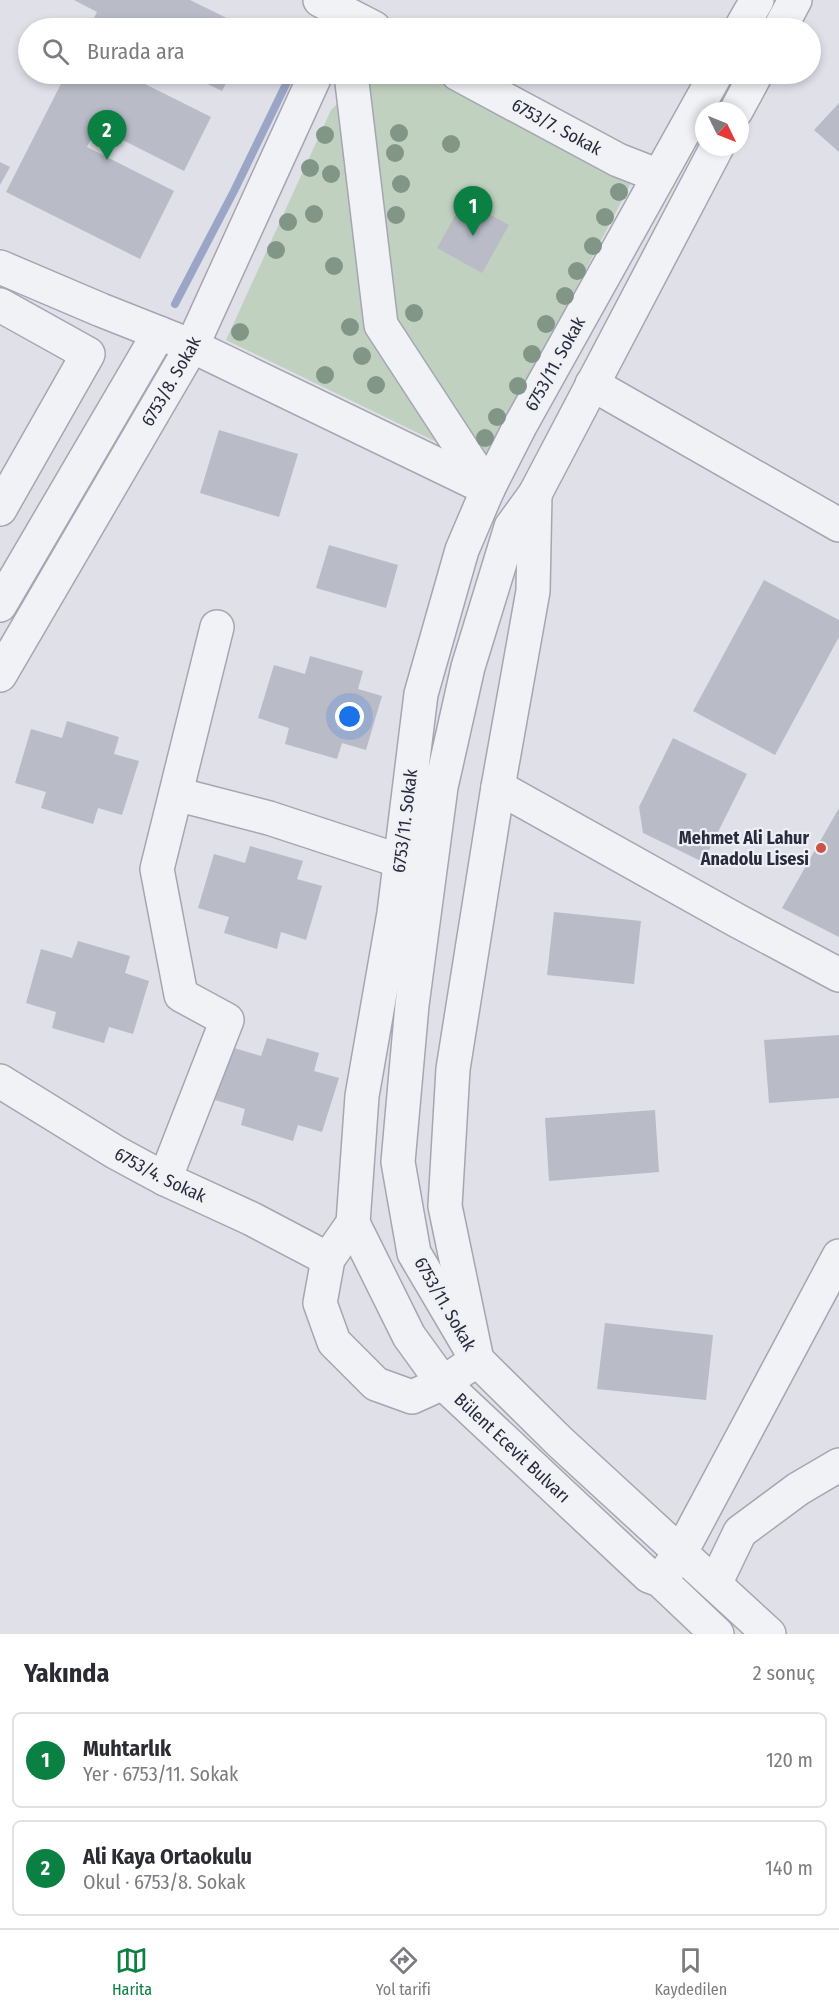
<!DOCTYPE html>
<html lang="tr">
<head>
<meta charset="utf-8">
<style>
  body { margin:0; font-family:"Fira Sans Condensed",sans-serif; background:#f7f7f7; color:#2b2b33 }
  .compass { position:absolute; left:695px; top:102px; width:54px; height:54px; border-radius:50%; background:#fff; box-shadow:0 3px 9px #0003; rotate:133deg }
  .you { position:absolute; left:350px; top:717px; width:21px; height:21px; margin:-15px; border:4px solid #fff; border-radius:50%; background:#1a73e8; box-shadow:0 0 0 9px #1a73e833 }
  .badge { display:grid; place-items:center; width:39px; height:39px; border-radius:50%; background:#0b8043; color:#fff; font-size:20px; font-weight:700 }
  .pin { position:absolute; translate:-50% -50px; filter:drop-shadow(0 2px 3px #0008) }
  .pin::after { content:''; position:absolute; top:32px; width:21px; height:18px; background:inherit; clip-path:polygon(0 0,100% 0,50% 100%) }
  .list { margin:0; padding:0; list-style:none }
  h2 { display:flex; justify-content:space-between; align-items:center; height:78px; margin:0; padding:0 24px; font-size:26px }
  h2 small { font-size:20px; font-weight:400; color:#7c7c81 }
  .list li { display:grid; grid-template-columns:39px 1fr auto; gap:18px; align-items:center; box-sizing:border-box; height:96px; margin:0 12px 12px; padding:0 12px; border:2px solid #e1e1e2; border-radius:9px }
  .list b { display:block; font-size:22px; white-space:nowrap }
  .list p { margin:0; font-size:20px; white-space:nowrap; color:#7c7c81 }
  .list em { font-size:20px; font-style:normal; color:#7c7c81 }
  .icon { flex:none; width:33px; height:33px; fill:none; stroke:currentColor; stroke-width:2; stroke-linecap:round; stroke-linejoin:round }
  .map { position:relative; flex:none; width:839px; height:1634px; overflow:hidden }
  .search { position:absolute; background:#fff; box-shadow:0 3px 9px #0003; left:18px; right:18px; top:18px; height:66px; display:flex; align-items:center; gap:15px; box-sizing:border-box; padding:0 21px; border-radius:33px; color:#7c7c81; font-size:22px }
  .sheet { height:294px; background:#fff }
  nav { display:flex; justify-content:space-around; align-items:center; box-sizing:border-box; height:84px; border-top:2px solid #e1e1e2; background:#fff; font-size:16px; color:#7c7c81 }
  nav a { display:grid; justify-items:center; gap:3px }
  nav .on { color:#0b8043 }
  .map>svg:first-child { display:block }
</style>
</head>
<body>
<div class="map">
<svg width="839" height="1634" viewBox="0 0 839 1634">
  <rect width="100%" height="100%" fill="#dfe0e8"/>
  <!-- green -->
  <path fill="#c1d1c0" d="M367 74H434L631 183 484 465 226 340 331 110Z"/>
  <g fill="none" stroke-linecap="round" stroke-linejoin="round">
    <!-- stream -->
    <path stroke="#9ba6c7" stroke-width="8" d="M175 304 234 191 291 74"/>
  </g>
  <!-- building -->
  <path fill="#b9bbc7" d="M74 0H190L247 28H89L97 12Z
    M66 74H131L129 76 211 117 184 171 97 127 87 147 174 191 140 259 6 192Z
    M187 74H231L222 91Z
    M839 103V152L814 130Z
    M0 162 10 167 0 185Z
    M464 200 509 225 482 273 437 248Z
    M219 430 298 454 279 517 200 493Z
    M329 545 398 565 386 608 316 588Z
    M764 580 839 620V637L775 755 693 711Z
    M310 656 363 671 358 689 382 696 366 750 342 743 337 759 285 744 289 728 258 718 274 665 305 674Z
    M67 721 119 737 114 754 139 761 122 815 98 808 93 824 41 808 46 792 15 783 31 729 62 738Z
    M673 738 747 774 703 862 643 833 639 807Z
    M839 808V937L782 908Z
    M250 846 303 861 297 879 322 886 306 940 281 932 277 949 224 933 229 917 198 908 214 854 245 863Z
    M554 912 641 921 634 984 547 975Z
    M78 941 130 956 125 973 149 981 133 1034 109 1027 104 1043 52 1028 56 1012 26 1003 41 949 72 958Z
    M839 1035V1098L769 1103 764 1040Z
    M267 1038 319 1053 314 1071 339 1078 322 1132 298 1125 293 1141 241 1125 245 1109 215 1100 231 1047 261 1056Z
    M655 1110 659 1172 549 1181 545 1118Z
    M605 1323 713 1335 706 1400 597 1389Z"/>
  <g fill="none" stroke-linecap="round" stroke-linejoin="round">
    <!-- minor casing -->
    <g stroke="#a4a6b2" stroke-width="36">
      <g id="minor">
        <path d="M320 0 374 28"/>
        <path d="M741 28 757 0"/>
        <path d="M780 28 795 0"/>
        <path d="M351 74 381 325 488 489"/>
        <path id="s1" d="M458 74 618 160 659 176"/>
        <path d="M716 74 520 426 488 489 462 550 421 694 394 913 362 1096 353 1223 328 1259 320 1303 334 1342 376 1384 412 1397 443 1383 477 1360 414 1253 398 1162 412 1005 441 787 468 667 511 527 535 494 717 147"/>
        <path d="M736 111 756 74"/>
        <path d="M0 267 101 310 192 346 488 489"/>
        <path d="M0 305 88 354 0 509"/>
        <path d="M592 384 839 525"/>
        <path d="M535 494 533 591 498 787 453 1069 445 1206 477 1360 560 1442 769 1634"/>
        <path d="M0 605 159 333"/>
        <path id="s2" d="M0 675 192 346 316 74"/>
        <path d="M498 787 736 920 839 975"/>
        <path d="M176 794 269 818 400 861"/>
        <path id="s3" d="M0 1081 115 1152 165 1179 252 1219 328 1259"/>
        <path d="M165 1179 227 1020 181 995 157 869 217 627"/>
        <path id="s4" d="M353 1223 409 1336 443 1383 649 1576 660 1580 717 1634"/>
        <path d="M669 1568 681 1552 839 1256"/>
        <path d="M715 1584 740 1532 798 1489 839 1465"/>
      </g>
    </g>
    <!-- minor -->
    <use href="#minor" stroke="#f1f2f6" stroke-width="33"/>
  </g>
  <!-- trees -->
  <g fill="#829687">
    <circle cx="399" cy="133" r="9"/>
    <circle cx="325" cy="135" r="9"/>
    <circle cx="451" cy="144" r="9"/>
    <circle cx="395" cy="153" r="9"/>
    <circle cx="310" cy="168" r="9"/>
    <circle cx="331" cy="174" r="9"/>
    <circle cx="401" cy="184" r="9"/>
    <circle cx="619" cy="192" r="9"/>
    <circle cx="314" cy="214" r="9"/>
    <circle cx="396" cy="215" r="9"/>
    <circle cx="605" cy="217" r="9"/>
    <circle cx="288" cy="222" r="9"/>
    <circle cx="593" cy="246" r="9"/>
    <circle cx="276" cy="250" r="9"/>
    <circle cx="334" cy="266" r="9"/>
    <circle cx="577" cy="271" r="9"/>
    <circle cx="565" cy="296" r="9"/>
    <circle cx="414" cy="313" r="9"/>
    <circle cx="546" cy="324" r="9"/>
    <circle cx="350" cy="327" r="9"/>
    <circle cx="240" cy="332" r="9"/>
    <circle cx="532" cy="354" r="9"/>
    <circle cx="362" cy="356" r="9"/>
    <circle cx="325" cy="375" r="9"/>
    <circle cx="376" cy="385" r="9"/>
    <circle cx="518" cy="386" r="9"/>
    <circle cx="497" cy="417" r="9"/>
    <circle cx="485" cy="438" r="9"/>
  </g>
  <!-- markers -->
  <circle fill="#ca5247" stroke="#eef0f5" stroke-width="2" cx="821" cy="848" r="6"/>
  <g text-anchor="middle" stroke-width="4.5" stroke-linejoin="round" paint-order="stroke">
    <!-- street labels -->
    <g font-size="18" fill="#282b3e" stroke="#eef0f5">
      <text dy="6" stroke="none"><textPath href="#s1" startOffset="112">6753/7. Sokak</textPath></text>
      <text transform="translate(555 364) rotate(-61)" y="6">6753/11. Sokak</text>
      <text dy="6" stroke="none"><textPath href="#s2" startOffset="340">6753/8. Sokak</textPath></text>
      <text transform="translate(405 821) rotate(-83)" y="6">6753/11. Sokak</text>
      <text dy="6" stroke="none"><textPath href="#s3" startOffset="186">6753/4. Sokak</textPath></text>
      <text transform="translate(445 1304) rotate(60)" y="6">6753/11. Sokak</text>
      <text dy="6" stroke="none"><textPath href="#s4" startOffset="279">Bülent Ecevit Bulvarı</textPath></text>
    </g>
    <!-- poi labels -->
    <g font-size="18" font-weight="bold" fill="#282b3e" stroke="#eef0f5" text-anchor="end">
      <text x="809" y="844">Mehmet Ali Lahur<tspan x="809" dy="21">Anadolu Lisesi</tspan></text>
    </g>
  </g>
</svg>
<svg class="compass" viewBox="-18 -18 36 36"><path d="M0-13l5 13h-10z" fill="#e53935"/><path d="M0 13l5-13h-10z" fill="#7c7c81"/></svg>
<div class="you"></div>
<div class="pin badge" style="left:473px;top:236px">1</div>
<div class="pin badge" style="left:107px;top:160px">2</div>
<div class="search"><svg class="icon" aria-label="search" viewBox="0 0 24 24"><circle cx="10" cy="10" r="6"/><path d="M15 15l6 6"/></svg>Burada ara</div>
</div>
<section class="sheet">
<h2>Yakında<small>2 sonuç</small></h2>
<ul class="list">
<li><span class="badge">1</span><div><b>Muhtarlık</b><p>Yer · 6753/11. Sokak</p></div><em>120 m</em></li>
<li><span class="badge">2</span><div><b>Ali Kaya Ortaokulu</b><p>Okul · 6753/8. Sokak</p></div><em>140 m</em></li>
</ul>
</section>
<nav>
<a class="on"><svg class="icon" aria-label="map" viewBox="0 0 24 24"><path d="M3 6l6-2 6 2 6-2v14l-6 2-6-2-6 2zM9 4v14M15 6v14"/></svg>Harita</a>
<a><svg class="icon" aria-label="directions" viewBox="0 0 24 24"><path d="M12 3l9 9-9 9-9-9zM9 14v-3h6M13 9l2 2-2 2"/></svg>Yol tarifi</a>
<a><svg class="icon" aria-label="saved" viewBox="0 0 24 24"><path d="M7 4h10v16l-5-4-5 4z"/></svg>Kaydedilen</a>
</nav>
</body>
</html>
